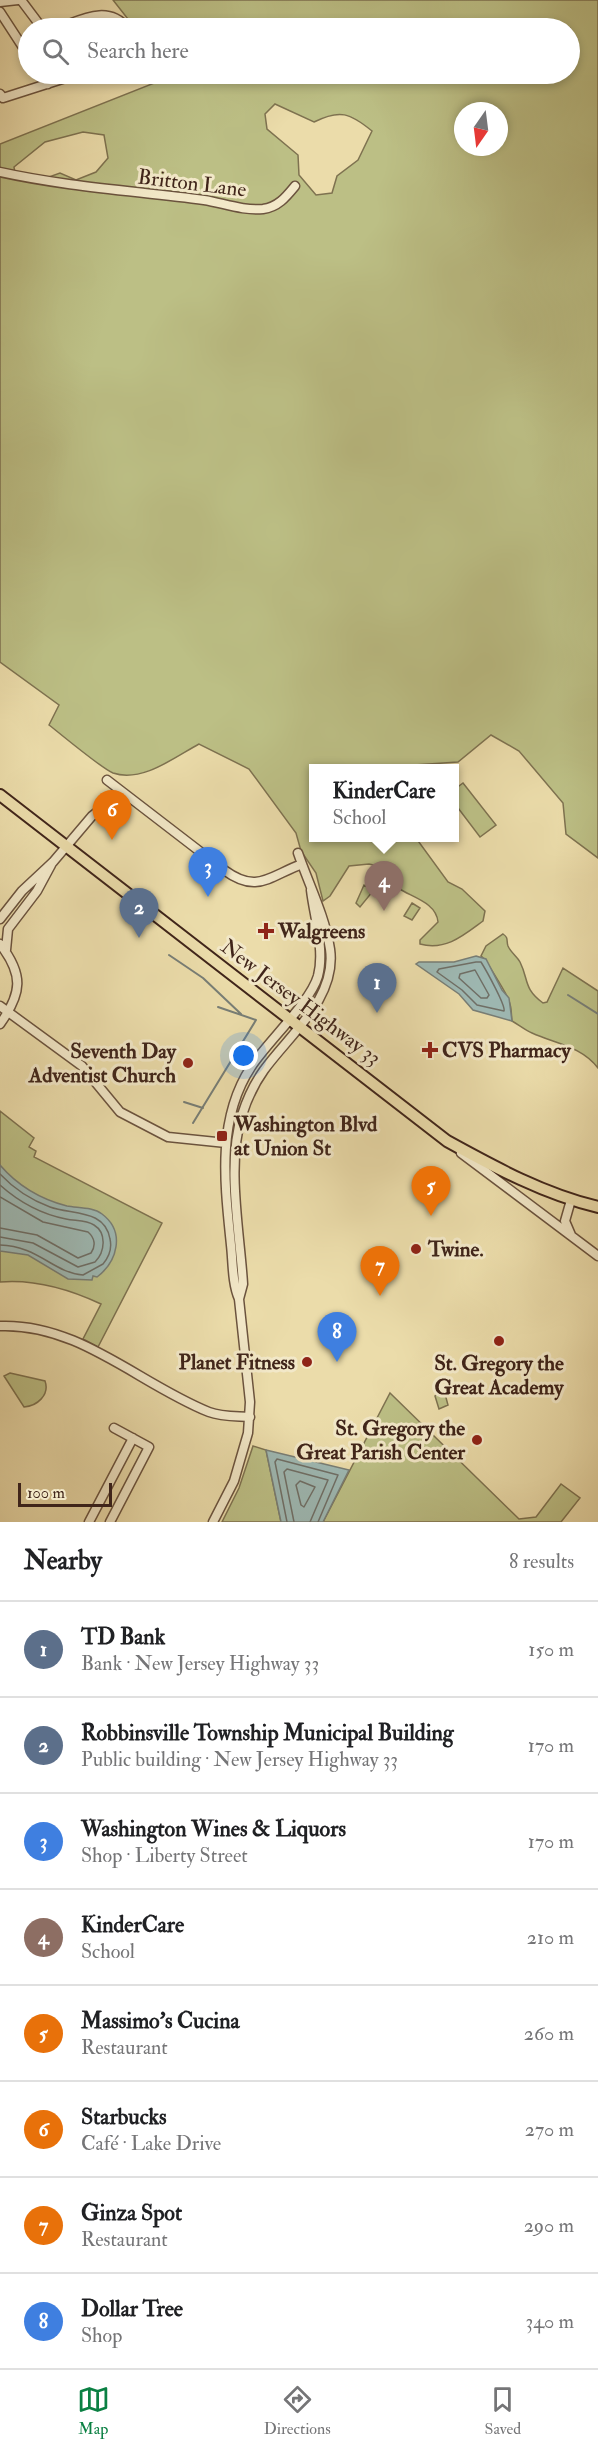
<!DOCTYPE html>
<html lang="en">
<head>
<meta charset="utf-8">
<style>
  body { margin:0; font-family:"IM FELL Double Pica",serif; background:#f2f2f2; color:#202124 }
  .compass { position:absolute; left:454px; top:102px; width:54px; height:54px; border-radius:50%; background:#fff; box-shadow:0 3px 9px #0003; rotate:194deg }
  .scale { position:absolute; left:18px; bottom:15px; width:94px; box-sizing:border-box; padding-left:6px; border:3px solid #40251a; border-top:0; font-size:16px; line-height:21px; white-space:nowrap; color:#40251a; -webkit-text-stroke:4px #f2e8c8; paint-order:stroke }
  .you { position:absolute; left:244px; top:1056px; width:21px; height:21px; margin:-15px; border:4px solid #fff; border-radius:50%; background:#1a73e8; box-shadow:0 0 0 9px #1a73e833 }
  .badge { display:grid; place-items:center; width:39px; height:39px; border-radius:50%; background:#0b8043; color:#fff; font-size:20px; font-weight:700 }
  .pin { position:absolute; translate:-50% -50px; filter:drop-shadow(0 2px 3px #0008) }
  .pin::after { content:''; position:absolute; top:32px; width:21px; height:18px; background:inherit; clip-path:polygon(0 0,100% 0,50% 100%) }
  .popup { position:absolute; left:309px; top:764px; width:150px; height:78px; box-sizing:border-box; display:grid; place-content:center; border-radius:0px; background:#fff; filter:drop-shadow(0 2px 4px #0005); font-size:20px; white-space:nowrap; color:#757577 }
  .popup b { font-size:22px; color:#202124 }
  .popup::after { content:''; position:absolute; left:50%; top:100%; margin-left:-12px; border:12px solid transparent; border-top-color:#fff }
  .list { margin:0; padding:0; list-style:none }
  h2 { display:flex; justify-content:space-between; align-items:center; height:78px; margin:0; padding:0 24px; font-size:26px }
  h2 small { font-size:20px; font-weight:400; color:#757577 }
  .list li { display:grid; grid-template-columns:39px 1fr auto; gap:18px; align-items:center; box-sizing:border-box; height:96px; padding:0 24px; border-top:2px solid #e0e0e0 }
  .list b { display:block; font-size:22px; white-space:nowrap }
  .list p { margin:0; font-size:20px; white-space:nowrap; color:#757577 }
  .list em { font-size:20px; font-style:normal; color:#757577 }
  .icon { flex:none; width:33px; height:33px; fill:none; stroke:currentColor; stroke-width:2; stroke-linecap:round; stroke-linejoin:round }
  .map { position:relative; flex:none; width:598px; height:1522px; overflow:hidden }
  .search { position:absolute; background:#fff; box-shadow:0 3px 9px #0003; left:18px; right:18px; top:18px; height:66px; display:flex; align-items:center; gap:15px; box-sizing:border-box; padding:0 21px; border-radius:33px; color:#757577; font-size:22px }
  .sheet { height:846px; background:#fff }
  nav { display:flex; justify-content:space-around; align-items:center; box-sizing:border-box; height:84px; border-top:2px solid #e0e0e0; background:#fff; font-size:16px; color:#757577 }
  nav a { display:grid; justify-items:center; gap:3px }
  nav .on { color:#0b8043 }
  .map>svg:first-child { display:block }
</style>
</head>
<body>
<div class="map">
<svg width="598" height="1522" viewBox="0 0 598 1522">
  <rect width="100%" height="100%" fill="#ebdcaa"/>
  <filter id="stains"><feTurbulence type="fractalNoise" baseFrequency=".00333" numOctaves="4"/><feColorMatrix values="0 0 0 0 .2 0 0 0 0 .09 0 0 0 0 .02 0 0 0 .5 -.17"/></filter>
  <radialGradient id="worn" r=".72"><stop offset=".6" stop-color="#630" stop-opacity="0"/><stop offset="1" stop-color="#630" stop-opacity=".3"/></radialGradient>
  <!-- green -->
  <path fill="#bcbf85" stroke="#7e7250" stroke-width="1.5" fill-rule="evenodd" d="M113 0H598V858L566 834 563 803 519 751 491 735 458 762 414 765 408 768H314V838H416L448 882 462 889 485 911 483 921C464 935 446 951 420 944V940L438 922C436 898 400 896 389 880 386 876 384 871 382 867L369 864 349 866 330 896 323 901 316 873 301 851 296 833 249 769 199 744C175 757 142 783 113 773 101 768 62 735 49 725L59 705 0 662V144L162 80 164 74H570V28H135ZM275 104 314 122C340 109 350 113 372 131L358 160 337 176 332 193 316 195 299 175 298 155 267 129 265 114ZM463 111H499V147H463ZM83 132 104 135 108 158 96 172 76 180 60 173 35 182 16 179 14 167 45 142Z
    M463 783 496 825 480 837 455 804V789Z
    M192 872a7 7 0 1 1 14 0a7 7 0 1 1-14 0Z
    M364 885 373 891 360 907 356 903Z
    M412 903 420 908 412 920 404 916Z
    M503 934C509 938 506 940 508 946 511 953 517 956 520 962 529 980 523 988 543 1003L547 1002 563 968 598 991V1068C581 1046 556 1044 532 1033 525 1030 519 1025 512 1021 511 1014 512 1008 509 1001 508 996 485 958 481 956L486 946Z
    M0 1111 34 1138 29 1147 36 1151 34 1157 162 1223 98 1347 83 1339 101 1304C69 1289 35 1279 0 1282Z
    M10 1373 45 1381C50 1395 37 1406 24 1407L4 1376Z
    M441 1391 445 1394 448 1405 439 1409 435 1396Z
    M390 1393 519 1519 536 1517 561 1484 580 1498 561 1522H323Z
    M253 1446 266 1450 281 1522H222L239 1488Z"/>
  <!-- water -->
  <path fill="#9eb9b4" stroke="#787e76" stroke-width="1.5" d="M476 956 486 959 502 990 509 998 512 1021 473 1010 459 994 416 964 419 962H454Z
    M0 1165C18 1186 40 1199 67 1206 78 1208 93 1207 102 1214 126 1232 117 1262 97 1277L93 1276 92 1280 68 1279 28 1255 0 1251Z
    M266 1450 349 1470 323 1522H281Z"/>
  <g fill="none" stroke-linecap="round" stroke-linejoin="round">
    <!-- shore -->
    <path stroke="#6f6f67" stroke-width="1.5" d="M476 962H481C486 970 506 1006 504 1011L477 1005 462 990 437 972 439 969Z
      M475 970 489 995 487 998H481L459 978 460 974Z
      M0 1174C14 1189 31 1200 50 1207 72 1215 105 1209 110 1239 112 1248 109 1257 103 1264L83 1275C54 1273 38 1246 0 1245
      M0 1185C19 1202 41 1214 66 1219 75 1221 86 1220 94 1225 107 1233 105 1252 95 1262L78 1267 33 1243 0 1237
      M0 1197 43 1222 88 1232C95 1238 96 1246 91 1253L78 1258 37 1235 0 1228
      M300 1481 315 1487 304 1507 301 1505 296 1485Z
      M287 1522 275 1462 277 1459 338 1475 318 1522
      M294 1522 284 1472 287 1469 328 1480 310 1522"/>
    <!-- stream -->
    <path stroke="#787e76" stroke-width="2" d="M169 955 203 978 241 1014
      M568 995 598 1014
      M184 1102 203 1108
      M193 1123 256 1020 218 1007"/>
    <!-- minor casing -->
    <g stroke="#6b533e" stroke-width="11">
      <path id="minor" d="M21 0 42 28
        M0 2 18 0
        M0 12 28 55
        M58 28C81 20 108 4 127 28
        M41 74 48 84
        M0 94 3 98 78 74
        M0 172C68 187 136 191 204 200 223 203 243 211 263 209 278 207 286 197 295 186
        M107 780 224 870C257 894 268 877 302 864
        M0 919 22 891 53 862 92 816 122 792
        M0 944C24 975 22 993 0 1024
        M6 950 8 929 37 891 51 865
        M0 1006 82 1066 120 1112 168 1137 226 1143
        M461 1153 598 1256
        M571 1235 565 1221 571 1200
        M239 1299 243 1284C240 1233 226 1164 242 1115 247 1099 254 1084 264 1070 290 1034 337 998 330 949 325 916 309 885 298 853
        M0 1326C79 1323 139 1384 209 1412 222 1417 236 1416 250 1417
        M89 1522 133 1438
        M110 1522 149 1447 114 1428
        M213 1522 234 1481 248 1433 250 1402 239 1299C232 1283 233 1262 231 1245 225 1186 216 1120 251 1067 268 1041 310 1003 318 976 325 950 314 916 311 890"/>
    </g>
    <!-- major casing -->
    <g stroke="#40251a" stroke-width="14">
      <path id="major" d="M0 795 447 1141C496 1168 544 1194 598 1207"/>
    </g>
    <!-- minor -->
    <use href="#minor" stroke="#f2e8c8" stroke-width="8"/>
    <!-- major -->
    <use href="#major" stroke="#ebdcaa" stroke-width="10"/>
  </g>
  <!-- markers -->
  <g fill="#8f2418" stroke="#f2e8c8" stroke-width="2">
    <path d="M263 922h6v6h6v6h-6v6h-6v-6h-6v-6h6z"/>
    <path d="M427 1041h6v6h6v6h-6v6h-6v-6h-6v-6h6z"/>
    <circle cx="188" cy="1063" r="6"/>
    <rect x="216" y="1130" width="12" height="12" rx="3"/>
    <circle cx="416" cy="1249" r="6"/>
    <circle cx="499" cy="1341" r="6"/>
    <circle cx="307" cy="1362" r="6"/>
    <circle cx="477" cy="1440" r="6"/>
  </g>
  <g text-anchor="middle" stroke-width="6" stroke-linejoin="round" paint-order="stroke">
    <!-- street labels -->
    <g font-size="21" fill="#40251a" stroke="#f2e8c8">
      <text transform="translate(192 183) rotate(7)" y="7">Britton Lane</text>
      <text transform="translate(301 1002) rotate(37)" y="7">New Jersey Highway 33</text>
    </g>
    <!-- poi labels -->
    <g font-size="21" font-weight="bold" fill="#40251a" stroke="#f2e8c8" text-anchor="start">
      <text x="278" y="938">Walgreens</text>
      <text x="442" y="1057">CVS Pharmacy</text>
      <text x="176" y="1058" text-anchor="end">Seventh Day<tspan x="176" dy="24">Adventist Church</tspan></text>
      <text x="234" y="1131">Washington Blvd<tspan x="234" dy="24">at Union St</tspan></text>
      <text x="428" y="1256">Twine.</text>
      <text x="295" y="1369" text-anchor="end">Planet Fitness</text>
      <text x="499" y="1370" text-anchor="middle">St. Gregory the<tspan x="499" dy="24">Great Academy</tspan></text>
      <text x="465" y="1435" text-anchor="end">St. Gregory the<tspan x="465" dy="24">Great Parish Center</tspan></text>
    </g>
  </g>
  <rect width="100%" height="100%" filter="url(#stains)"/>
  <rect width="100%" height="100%" fill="url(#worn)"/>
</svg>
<svg class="compass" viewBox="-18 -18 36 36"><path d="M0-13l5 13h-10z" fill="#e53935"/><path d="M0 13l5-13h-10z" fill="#757577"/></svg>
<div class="scale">100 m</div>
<div class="you"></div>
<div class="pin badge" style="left:377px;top:1013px;background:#5c6f8a">1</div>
<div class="pin badge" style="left:139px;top:938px;background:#5c6f8a">2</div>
<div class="pin badge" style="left:208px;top:897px;background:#3f7fe0">3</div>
<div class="pin badge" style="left:384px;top:911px;background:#8d6e63">4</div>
<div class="popup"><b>KinderCare</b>School</div>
<div class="pin badge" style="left:431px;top:1216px;background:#e8710a">5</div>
<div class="pin badge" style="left:112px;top:840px;background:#e8710a">6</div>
<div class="pin badge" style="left:380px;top:1296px;background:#e8710a">7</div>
<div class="pin badge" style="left:337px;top:1362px;background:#3f7fe0">8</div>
<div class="search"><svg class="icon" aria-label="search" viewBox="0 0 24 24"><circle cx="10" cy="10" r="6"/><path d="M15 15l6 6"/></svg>Search here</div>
</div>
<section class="sheet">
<h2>Nearby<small>8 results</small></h2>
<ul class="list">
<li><span class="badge" style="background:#5c6f8a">1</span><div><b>TD Bank</b><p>Bank · New Jersey Highway 33</p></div><em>150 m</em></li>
<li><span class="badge" style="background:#5c6f8a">2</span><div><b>Robbinsville Township Municipal Building</b><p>Public building · New Jersey Highway 33</p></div><em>170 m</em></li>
<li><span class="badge" style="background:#3f7fe0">3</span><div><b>Washington Wines &amp; Liquors</b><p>Shop · Liberty Street</p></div><em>170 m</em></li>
<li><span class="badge" style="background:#8d6e63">4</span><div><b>KinderCare</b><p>School</p></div><em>210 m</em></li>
<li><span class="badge" style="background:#e8710a">5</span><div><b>Massimo's Cucina</b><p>Restaurant</p></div><em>260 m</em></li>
<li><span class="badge" style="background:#e8710a">6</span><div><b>Starbucks</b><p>Café · Lake Drive</p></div><em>270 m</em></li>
<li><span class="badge" style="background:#e8710a">7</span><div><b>Ginza Spot</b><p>Restaurant</p></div><em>290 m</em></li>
<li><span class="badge" style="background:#3f7fe0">8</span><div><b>Dollar Tree</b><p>Shop</p></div><em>340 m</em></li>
</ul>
</section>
<nav>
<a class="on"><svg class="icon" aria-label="map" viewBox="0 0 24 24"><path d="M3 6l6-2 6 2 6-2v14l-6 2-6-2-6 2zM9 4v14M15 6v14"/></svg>Map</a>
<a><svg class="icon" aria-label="directions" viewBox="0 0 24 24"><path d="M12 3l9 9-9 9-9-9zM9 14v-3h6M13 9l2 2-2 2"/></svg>Directions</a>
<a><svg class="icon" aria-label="saved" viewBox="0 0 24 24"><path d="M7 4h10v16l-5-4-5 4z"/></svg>Saved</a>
</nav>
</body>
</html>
